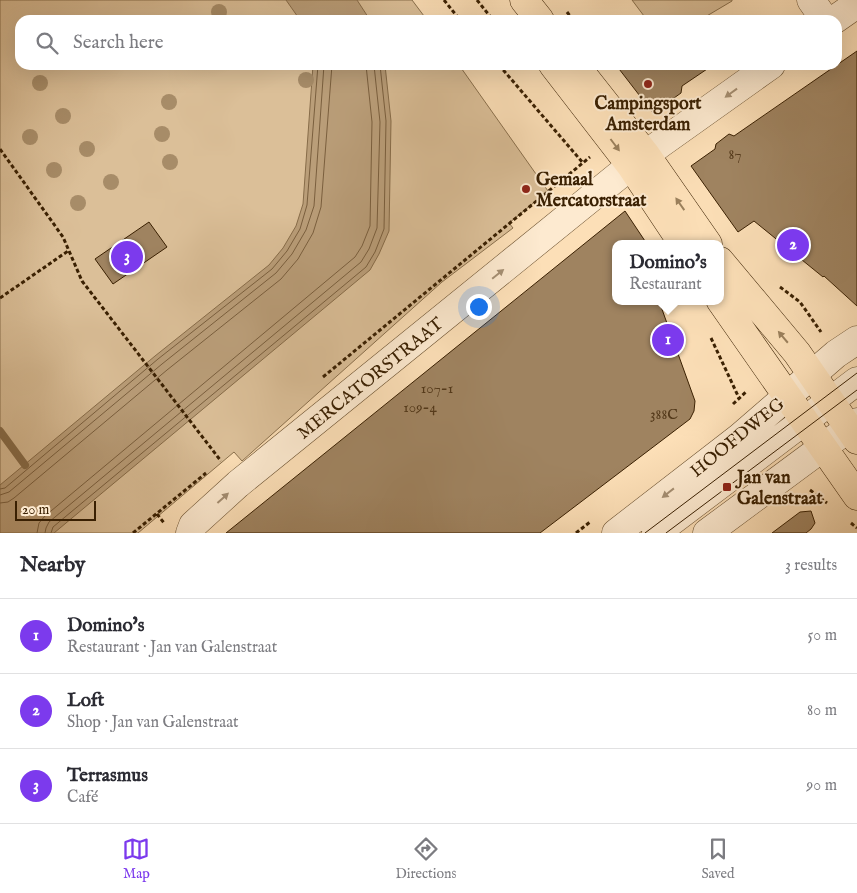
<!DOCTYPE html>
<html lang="en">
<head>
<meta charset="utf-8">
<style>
  body { margin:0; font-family:"IM FELL English",serif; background:#f7f7f7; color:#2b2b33 }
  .scale { position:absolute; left:15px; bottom:12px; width:81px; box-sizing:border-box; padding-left:5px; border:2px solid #3a2002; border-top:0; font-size:14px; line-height:18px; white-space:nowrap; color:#3a2002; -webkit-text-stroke:4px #fdead0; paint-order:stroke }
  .you { position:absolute; left:478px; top:306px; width:18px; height:18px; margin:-12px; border:4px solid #fff; border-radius:50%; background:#1a73e8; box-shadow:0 0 0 8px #1a73e833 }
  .badge { display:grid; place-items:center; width:32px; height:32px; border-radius:50%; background:#7c3aed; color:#fff; font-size:16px; font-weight:700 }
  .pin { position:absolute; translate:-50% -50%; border:2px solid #fff; box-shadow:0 1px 5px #0006 }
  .popup { position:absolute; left:612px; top:240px; width:112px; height:65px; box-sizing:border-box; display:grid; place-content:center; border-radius:10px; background:#fff; filter:drop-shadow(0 1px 4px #0005); font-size:16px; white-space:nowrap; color:#7c7c81 }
  .popup b { font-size:19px; color:#2b2b33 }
  .popup::after { content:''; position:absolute; left:50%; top:100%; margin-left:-10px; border:10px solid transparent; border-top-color:#fff }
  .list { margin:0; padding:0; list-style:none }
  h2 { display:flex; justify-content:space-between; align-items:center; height:65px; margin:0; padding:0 20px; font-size:21px }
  h2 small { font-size:16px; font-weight:400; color:#7c7c81 }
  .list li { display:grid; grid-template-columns:32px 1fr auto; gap:15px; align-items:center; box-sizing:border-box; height:75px; padding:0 20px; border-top:1px solid #e1e1e2 }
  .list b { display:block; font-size:19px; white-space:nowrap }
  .list p { margin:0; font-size:16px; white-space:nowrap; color:#7c7c81 }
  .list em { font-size:16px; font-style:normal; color:#7c7c81 }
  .icon { flex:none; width:28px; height:28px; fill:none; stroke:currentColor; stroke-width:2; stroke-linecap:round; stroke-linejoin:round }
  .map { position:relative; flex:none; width:857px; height:533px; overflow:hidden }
  .search { position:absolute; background:#fff; box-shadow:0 5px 20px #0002; left:15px; right:15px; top:15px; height:55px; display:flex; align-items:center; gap:12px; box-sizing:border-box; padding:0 18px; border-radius:15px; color:#7c7c81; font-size:19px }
  .sheet { height:290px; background:#fff }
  nav { display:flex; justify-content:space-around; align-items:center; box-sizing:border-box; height:70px; border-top:1px solid #e1e1e2; background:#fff; font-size:14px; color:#7c7c81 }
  nav a { display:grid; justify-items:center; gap:2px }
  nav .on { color:#7c3aed }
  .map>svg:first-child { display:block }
</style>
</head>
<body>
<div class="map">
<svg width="857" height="533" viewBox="0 0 857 533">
  <rect width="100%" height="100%" fill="#fcdfb7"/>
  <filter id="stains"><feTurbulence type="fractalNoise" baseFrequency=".004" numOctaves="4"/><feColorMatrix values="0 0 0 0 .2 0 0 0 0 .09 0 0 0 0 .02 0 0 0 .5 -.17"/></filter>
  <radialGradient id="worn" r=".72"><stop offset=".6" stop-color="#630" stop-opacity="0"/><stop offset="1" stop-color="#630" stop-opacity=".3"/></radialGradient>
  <!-- green -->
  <path fill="#dbbf98" stroke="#8a704d" d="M0 0H412L427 20H20V65H459L548 191 509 223 513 228 442 282 242 461 234 452 138 533H0Z
    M632 0H732V1L700 20H647Z"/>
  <!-- water -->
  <path fill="#ba9e79" stroke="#876c49" d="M286 0H357L370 20H300Z
    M313 65H385L391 121 389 231 379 254 370 270 54 533H0V485L155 356 269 265 283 248 296 226 303 204Z"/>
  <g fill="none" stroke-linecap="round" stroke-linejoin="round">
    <!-- shore -->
    <path stroke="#7a5f3e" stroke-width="1" d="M0 489 5 488 158 359 272 269 287 251 300 229 307 205 318 65
      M0 495 9 492 162 364 276 273 292 254 306 230 314 206 324 65
      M0 503 8 502 14 498 167 370 281 279 298 259 313 233 321 207 332 65
      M37 533 39 523 45 516 355 257 362 246 370 226 372 122 366 65
      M45 533 46 528 49 522 361 262 369 249 377 228 380 122 374 65
      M51 533 53 527 366 267 375 252 384 229 386 121 380 65"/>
    <!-- stream -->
    <path stroke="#876c49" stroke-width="8" d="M0 431 25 465"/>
  </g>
  <!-- building -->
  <path fill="#9f8360" stroke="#3a2002" d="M857 51V306L824 276 823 277 754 221 738 232 691 166 715 149 716 144 729 134 734 136Z
    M616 65H713L682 86 681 93 653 113Z
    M625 211 647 244H616V301H634L637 304 641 301H659L695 401 694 411 690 419 540 533H226Z
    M149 222 167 247 113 284 95 259Z
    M811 511 815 523 811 529 806 533H772L800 512Z"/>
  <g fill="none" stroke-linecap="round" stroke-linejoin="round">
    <!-- minor casing -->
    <g stroke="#6a502f" stroke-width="29">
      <path id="minor" d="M811 0 825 20
        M834 20 857 4
        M190 533 193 525 238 484 618 176 660 144 771 65
        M616 533 740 437 836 354 857 340
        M656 533 857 381
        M707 533 857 422"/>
    </g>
    <!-- major casing -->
    <g stroke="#3a2002" stroke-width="29">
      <path id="major" d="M524 0 540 20
        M553 65 631 166 683 244
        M575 65 646 155 708 244
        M720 261 797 353 857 440
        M720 300 857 496"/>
    </g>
    <!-- path -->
    <path stroke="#3a2002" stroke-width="3" stroke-dasharray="4 2.5" stroke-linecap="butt" d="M444 0 460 20
      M477 0 493 20
      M567 12 573 20
      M499 65 583 163
      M0 149 63 237 82 281 221 461
      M780 287 800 302 821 332
      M0 298 68 251
      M711 338 739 398
      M323 377 590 157
      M733 404 747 391
      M810 490 827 503
      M157 514 164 523
      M851 523 857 528
      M133 533 206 473
      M576 533 590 522"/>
    <!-- minor -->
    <use href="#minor" stroke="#fdead0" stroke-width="28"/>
    <!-- major -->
    <use href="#major" stroke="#fcdfb7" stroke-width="28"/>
    <!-- tram -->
    <path stroke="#3a2002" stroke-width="1" d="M645 533 857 373
      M666 533 857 390"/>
  </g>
  <!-- trees -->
  <g fill="#a78c68">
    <circle cx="219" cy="12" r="8"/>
    <circle cx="306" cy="80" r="8"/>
    <circle cx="40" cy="83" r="8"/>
    <circle cx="169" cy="102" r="8"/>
    <circle cx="63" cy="116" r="8"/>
    <circle cx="162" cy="134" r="8"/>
    <circle cx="30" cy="137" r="8"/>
    <circle cx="87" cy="149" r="8"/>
    <circle cx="170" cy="162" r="8"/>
    <circle cx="54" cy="170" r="8"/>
    <circle cx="111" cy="182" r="8"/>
    <circle cx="78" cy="203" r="8"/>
  </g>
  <!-- one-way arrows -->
  <defs><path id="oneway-solid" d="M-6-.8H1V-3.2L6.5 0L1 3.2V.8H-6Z" transform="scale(1.25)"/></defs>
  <g fill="#a58f73">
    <use href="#oneway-solid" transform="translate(731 93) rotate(144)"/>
    <use href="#oneway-solid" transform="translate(498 274) rotate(-39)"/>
    <use href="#oneway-solid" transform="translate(668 493) rotate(142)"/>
    <use href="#oneway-solid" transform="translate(223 498) rotate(-42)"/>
  </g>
  <g fill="#9b805c">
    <use href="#oneway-solid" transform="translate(615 145) rotate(53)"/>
    <use href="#oneway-solid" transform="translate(680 204) rotate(-125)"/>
    <use href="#oneway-solid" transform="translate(783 337) rotate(-130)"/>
  </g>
  <!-- markers -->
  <g fill="#8f2418" stroke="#fdead0" stroke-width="2">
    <circle cx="648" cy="84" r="5"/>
    <circle cx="526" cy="189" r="5"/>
    <rect x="722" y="482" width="10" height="10" rx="2.5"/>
  </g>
  <g text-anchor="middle" stroke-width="4" stroke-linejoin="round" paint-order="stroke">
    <!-- number labels -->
    <g font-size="15" fill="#53391a">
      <text x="735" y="159">87</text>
      <text x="437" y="393">107-1</text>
      <text x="420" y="412">109-4</text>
      <text x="664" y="419">388C</text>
    </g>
    <!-- poi labels -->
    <g font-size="18" font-weight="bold" fill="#3a2002" stroke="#fdead0" text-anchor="start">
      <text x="648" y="109" text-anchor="middle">Campingsport<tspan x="648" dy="21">Amsterdam</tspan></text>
      <text x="536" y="185">Gemaal<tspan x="536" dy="21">Mercatorstraat</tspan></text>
      <text x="737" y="483">Jan van<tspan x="737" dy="21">Galenstraat</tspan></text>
    </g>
    <!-- street labels -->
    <g font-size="18" fill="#3a2002" stroke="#fdead0">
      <text transform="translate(370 378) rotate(-39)" y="6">MERCATORSTRAAT</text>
      <text transform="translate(737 437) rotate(-39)" y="6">HOOFDWEG</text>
    </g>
  </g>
  <rect width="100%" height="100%" filter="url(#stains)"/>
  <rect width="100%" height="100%" fill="url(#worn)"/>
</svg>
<div class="scale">20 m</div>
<div class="you"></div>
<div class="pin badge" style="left:668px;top:340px">1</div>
<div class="popup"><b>Domino's</b>Restaurant</div>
<div class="pin badge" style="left:793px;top:245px">2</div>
<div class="pin badge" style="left:127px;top:257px">3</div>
<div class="search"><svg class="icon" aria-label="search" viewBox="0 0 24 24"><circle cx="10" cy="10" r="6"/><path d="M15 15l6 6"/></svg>Search here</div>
</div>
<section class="sheet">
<h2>Nearby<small>3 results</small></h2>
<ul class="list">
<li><span class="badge">1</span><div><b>Domino's</b><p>Restaurant · Jan van Galenstraat</p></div><em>50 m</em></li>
<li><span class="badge">2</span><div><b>Loft</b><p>Shop · Jan van Galenstraat</p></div><em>80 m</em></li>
<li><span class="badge">3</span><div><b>Terrasmus</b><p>Café</p></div><em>90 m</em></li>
</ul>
</section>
<nav>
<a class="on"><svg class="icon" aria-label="map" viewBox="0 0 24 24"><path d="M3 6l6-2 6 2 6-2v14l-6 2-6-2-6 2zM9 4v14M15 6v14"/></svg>Map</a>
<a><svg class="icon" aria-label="directions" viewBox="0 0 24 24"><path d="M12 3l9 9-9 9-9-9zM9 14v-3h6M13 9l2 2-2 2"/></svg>Directions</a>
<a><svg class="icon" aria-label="saved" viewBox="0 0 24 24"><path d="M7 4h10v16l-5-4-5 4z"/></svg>Saved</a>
</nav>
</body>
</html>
